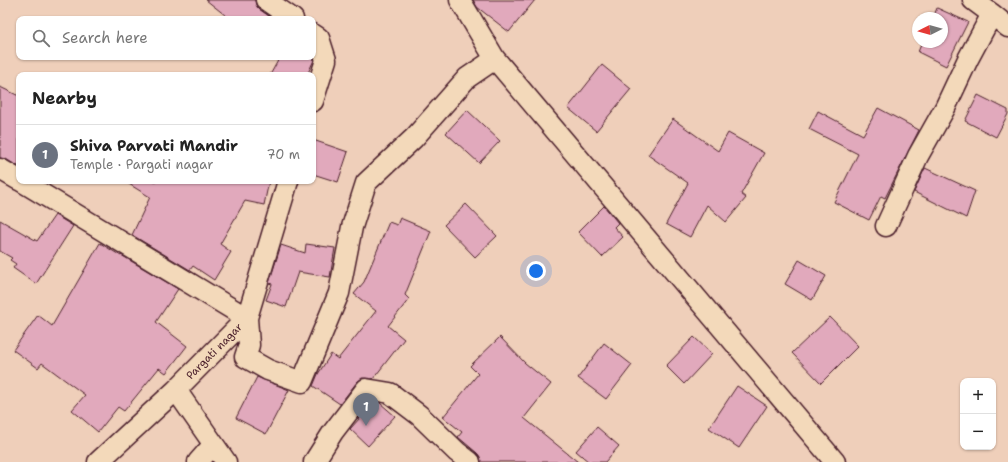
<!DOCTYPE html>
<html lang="en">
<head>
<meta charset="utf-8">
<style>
  body { margin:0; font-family:"Shantell Sans",sans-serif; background:#f6f6f6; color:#222 }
  .controls { position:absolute; right:12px; bottom:12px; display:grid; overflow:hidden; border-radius:8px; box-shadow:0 1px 3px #0004 }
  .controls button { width:36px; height:36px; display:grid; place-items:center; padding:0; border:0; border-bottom:1px solid #e0e0e0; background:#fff; color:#222; font:20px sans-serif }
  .compass { position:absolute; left:912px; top:12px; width:36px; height:36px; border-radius:50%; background:#fff; box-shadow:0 1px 3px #0004; rotate:264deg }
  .you { position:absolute; left:536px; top:271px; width:14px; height:14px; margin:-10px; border:3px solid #fff; border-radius:50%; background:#1a73e8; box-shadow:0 0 0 6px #1a73e833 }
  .badge { display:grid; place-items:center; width:26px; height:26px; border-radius:50%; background:#111827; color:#fff; font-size:13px; font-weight:700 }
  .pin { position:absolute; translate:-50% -33px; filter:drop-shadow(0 1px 2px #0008) }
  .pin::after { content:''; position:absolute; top:21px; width:14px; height:12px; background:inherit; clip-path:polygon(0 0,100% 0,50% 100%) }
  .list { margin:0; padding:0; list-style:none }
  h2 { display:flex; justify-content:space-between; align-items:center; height:52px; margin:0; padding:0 16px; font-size:17px }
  h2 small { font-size:13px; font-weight:400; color:#767676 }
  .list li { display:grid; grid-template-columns:26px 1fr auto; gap:12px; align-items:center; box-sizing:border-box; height:60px; padding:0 16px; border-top:1px solid #e0e0e0 }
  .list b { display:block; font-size:15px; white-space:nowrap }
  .list p { margin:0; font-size:13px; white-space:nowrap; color:#767676 }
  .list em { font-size:13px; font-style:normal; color:#767676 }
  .icon { flex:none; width:22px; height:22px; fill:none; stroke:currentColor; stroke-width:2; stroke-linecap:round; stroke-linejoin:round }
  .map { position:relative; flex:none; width:1008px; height:462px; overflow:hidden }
  .search { position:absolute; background:#fff; box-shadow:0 1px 3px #0004; left:16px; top:16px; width:300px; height:44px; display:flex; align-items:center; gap:10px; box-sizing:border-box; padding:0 14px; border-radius:8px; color:#767676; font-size:15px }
  .panel { position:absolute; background:#fff; box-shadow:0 1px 3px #0004; left:16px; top:72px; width:300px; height:112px; border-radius:8px }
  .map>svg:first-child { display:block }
</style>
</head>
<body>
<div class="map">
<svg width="1008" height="462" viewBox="0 0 1008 462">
  <rect width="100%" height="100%" fill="#efcfba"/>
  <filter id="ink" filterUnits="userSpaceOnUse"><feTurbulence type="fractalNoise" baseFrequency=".025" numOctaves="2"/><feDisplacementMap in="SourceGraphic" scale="8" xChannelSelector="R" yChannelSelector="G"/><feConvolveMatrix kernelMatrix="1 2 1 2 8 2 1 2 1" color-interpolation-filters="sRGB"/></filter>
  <g filter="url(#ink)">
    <!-- building -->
    <path fill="#e1a9bc" stroke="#4a1f2b" d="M206 0H255L256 5 259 9 269 16 267 19H230Z
      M473 0H535L509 32 477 7Z
      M937 8 968 22 946 66 918 52 922 42H942V18H933Z
      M280 57H313L314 60 307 75H270Z
      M602 65 631 89 596 131 568 108Z
      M0 87 19 96V163L17 166 6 159 0 158Z
      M978 95 1008 110V114L996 137 965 121Z
      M878 108 919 130 885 198 881 196 869 220 834 202 858 154 809 129 818 111 863 135Z
      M467 110 500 141 479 163 446 133Z
      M673 119 718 151 728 133 764 153 741 194 746 198 726 222 707 205 690 237 666 224 688 183 648 155Z
      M313 140 348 152 338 182 313 174Z
      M925 168 975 191 966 218 914 192Z
      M124 181H269L264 205 245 201 220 244 231 252 214 280 193 266 190 270 132 235 150 197Z
      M466 204 497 236 475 257 444 225Z
      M604 206 618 223 614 227 623 237 602 257 578 232Z
      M55 215 73 226 36 284 13 268 16 264 10 260 12 258 0 251V220L37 241Z
      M400 218 431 231 405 295 409 299 388 326 404 339 373 379 362 378 357 382 340 404 313 386 318 374 331 354 338 359 376 311 354 294 364 282 389 222 397 225Z
      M100 243 121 256V255L178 289 156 322 187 346 166 373 159 368 124 411 118 407 98 432 72 410 85 395 42 363 38 368 13 350 38 315 52 326Z
      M306 244 335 248 330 277 298 272 286 307 266 300 272 284 269 283 281 245 305 253Z
      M799 260 826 276 812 300 785 284Z
      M830 317 858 346 821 383 792 353Z
      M500 337 525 363 551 384 524 418 578 462H481L480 457 477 453 458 437 462 432 443 417 478 374 470 366Z
      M694 337 712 354 684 384 666 366Z
      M604 343 632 365 606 399 578 378Z
      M257 377 289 390 266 434 236 418Z
      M737 386 767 406 739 448 709 428Z
      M371 401 380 403 395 416 368 446 350 429 360 418 359 417Z
      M597 427 619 446 605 462H589L576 451Z"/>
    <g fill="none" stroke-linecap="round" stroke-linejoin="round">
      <!-- minor casing -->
      <g stroke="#4a1f2b" stroke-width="23">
        <path id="minor" d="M266 0 293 19
          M460 0 495 59 835 462
          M973 0 992 14
          M313 34 319 38 326 60 313 101
          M0 169 19 180
          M21 181 247 318 249 345 245 357 268 370 302 382 339 293 352 227 366 183 414 138 467 78 495 59
          M886 226 918 156 945 108 968 59 992 14 1008 27
          M98 462 176 390
          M198 462 213 445
          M226 462 176 390 247 318 288 181
          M314 462 333 432 366 389 390 393 419 415 457 452 470 462"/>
      </g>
      <!-- minor -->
      <use href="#minor" stroke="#f3d9ba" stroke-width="20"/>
    </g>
  </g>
  <g text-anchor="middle" stroke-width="3.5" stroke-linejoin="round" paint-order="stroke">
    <!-- street labels -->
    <g font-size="11" fill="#4a1f2b" stroke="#f3d9ba">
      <text transform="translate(214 351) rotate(-45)" y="4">Pargati nagar</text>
    </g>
  </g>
</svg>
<div class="controls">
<button>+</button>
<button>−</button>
</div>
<svg class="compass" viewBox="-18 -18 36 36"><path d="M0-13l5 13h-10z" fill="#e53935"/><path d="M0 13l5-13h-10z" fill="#767676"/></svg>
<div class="you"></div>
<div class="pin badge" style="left:366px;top:426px;background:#6b7280">1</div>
<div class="search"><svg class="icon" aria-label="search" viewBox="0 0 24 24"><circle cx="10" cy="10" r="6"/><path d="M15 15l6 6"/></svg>Search here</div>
<section class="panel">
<h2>Nearby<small></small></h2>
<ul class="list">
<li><span class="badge" style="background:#6b7280">1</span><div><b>Shiva Parvati Mandir</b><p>Temple · Pargati nagar</p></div><em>70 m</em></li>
</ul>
</section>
</div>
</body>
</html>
